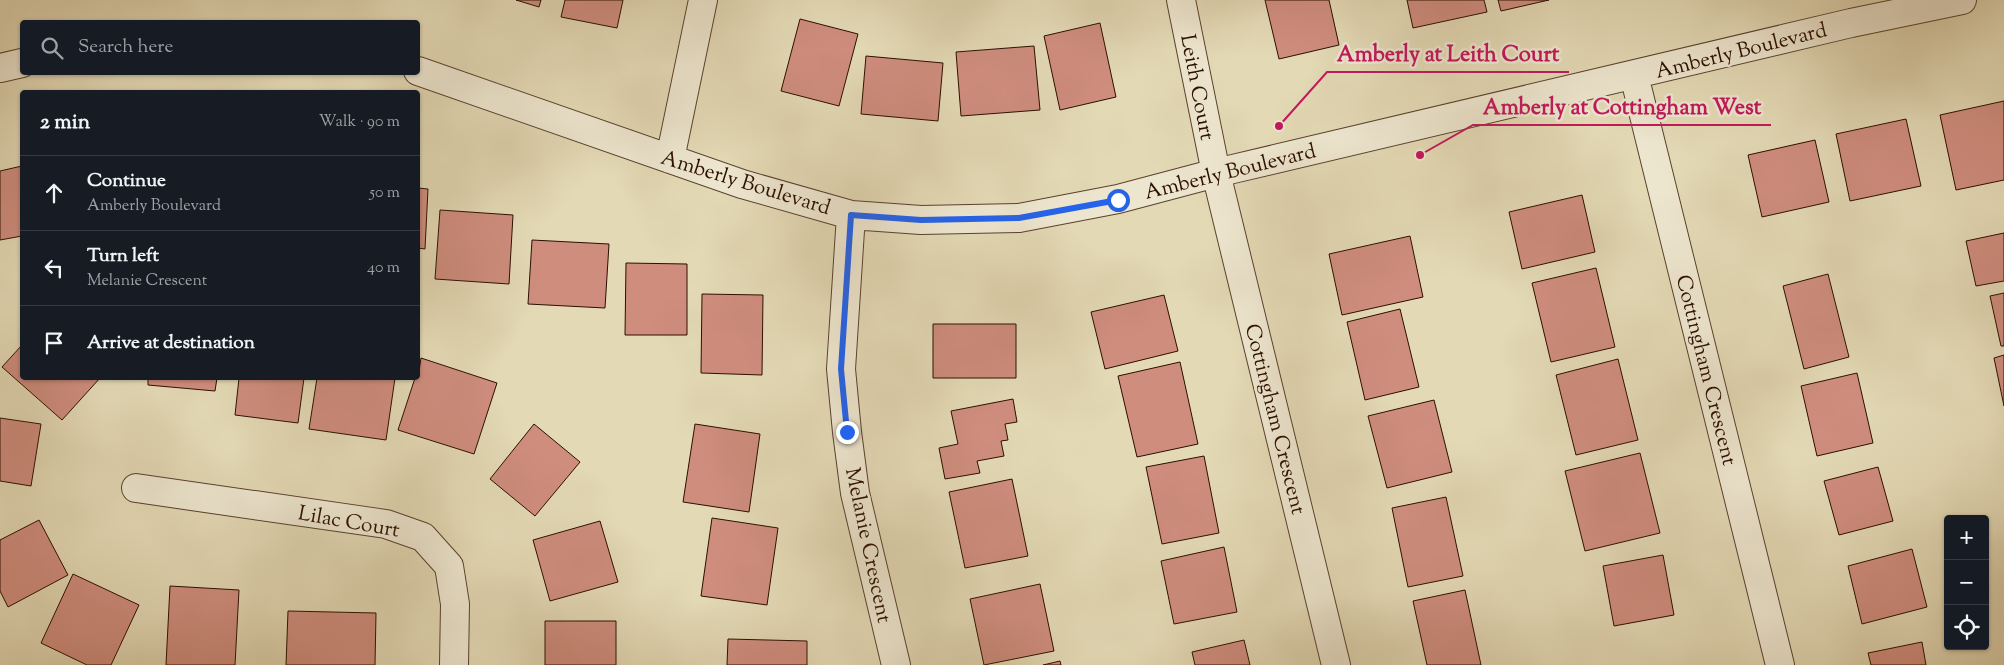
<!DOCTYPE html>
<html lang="en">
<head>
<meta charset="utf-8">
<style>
  body { margin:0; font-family:"Sorts Mill Goudy",serif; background:#20242c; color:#f1f3f6 }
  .controls { position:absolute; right:15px; bottom:15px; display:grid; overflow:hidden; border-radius:5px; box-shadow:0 1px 4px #0004 }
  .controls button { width:45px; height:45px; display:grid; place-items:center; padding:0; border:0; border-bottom:1px solid #363941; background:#171b24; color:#f1f3f6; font:25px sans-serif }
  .stop { position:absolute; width:15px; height:15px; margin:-11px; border:4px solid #2563eb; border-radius:50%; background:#fff }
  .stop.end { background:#2563eb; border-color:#fff; box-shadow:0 1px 5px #0008 }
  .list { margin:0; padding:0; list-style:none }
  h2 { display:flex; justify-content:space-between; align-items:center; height:65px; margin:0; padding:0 20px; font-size:21px }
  h2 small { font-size:16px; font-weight:400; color:#9ea1a6 }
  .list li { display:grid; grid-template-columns:32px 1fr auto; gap:15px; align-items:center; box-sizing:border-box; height:75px; padding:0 20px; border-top:1px solid #363941 }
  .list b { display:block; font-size:19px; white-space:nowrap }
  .list p { margin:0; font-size:16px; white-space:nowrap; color:#9ea1a6 }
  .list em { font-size:16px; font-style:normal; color:#9ea1a6 }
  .icon { flex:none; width:28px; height:28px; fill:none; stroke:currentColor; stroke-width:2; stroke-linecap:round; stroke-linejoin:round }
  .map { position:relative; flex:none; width:2004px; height:665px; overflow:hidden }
  .search { position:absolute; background:#171b24; box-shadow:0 1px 4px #0004; left:20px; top:20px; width:400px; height:55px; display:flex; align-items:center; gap:12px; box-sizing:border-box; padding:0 18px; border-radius:5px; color:#9ea1a6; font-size:19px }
  .panel { position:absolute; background:#171b24; box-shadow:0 1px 4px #0004; left:20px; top:90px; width:400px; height:290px; border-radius:5px }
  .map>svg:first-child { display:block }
</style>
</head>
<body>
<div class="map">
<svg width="2004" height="665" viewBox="0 0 2004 665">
  <rect width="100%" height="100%" fill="#e3d9b5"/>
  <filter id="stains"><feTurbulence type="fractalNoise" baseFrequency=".004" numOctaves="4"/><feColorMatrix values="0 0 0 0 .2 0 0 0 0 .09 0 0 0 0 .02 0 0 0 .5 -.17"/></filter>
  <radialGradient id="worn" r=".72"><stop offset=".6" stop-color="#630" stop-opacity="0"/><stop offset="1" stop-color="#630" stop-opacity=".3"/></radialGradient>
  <!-- building -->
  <path fill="#cf8d7e" stroke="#2c0e00" d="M516 0H541L539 7Z
    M565 0H623L617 28 561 17Z
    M1265 0H1329L1339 45 1279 59Z
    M1407 0H1484L1487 12 1413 28Z
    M1498 0H1549L1501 11Z
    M800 19 858 34 839 106 781 91Z
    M1100 23 1116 97 1060 110 1044 36Z
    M1034 46 1040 110 961 116 956 52Z
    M866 56 943 63 938 121 861 114Z
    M2004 101V180L1956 190 1940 115Z
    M1906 119 1921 186 1850 201 1836 134Z
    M1815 140 1829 202 1762 217 1748 155Z
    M22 166V236L0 240V171Z
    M418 188 428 189 425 249 418 248Z
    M1582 195 1595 252 1522 269 1509 212Z
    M440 210 513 215 509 284 435 279Z
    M2004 233V281L1976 286 1966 241Z
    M1410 236 1423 297 1342 315 1329 254Z
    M532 240 609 244 605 308 528 304Z
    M626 263 687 264V335H625Z
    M1596 268 1615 347 1551 362 1532 283Z
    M1828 274 1849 357 1804 369 1783 286Z
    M2004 293V346H2001L1990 296Z
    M702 294 763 295 762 375 701 373Z
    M1164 295 1178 351 1105 369 1091 312Z
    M1400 309 1419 387 1365 400 1347 322Z
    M933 324H1016V378H933Z
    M22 345V378H100L62 420 2 367Z
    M2004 355V406L1994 358Z
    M421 358 497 383 474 454 398 430 415 378H418Z
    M1618 359 1638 440 1576 455 1556 375Z
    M1180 362 1198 444 1137 457 1118 376Z
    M1857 373 1873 443 1817 456 1801 386Z
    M148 378H217L215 391 148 385Z
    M239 378H304L298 423 235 415Z
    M317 378H395L386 440 309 429Z
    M1013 399 1017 422 1005 424 1008 440 1001 441 1004 456 977 461 980 473 945 479 939 448 958 444 951 411Z
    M1434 400 1452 472 1387 488 1368 416Z
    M0 418 41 424 31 486 0 481Z
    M534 424 580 462 535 516 490 479Z
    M695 424 760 434 749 512 683 502Z
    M1640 453 1660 533 1585 551 1565 471Z
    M1204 456 1219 533 1162 544 1146 467Z
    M1878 467 1893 521 1839 535 1824 481Z
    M1012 479 1028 556 965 568 949 492Z
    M1446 497 1463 576 1408 587 1392 508Z
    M712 518 778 528 767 605 701 596Z
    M39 520 68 575 8 607 0 591V540Z
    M600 521 618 582 550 601 533 540Z
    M1224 547 1237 612 1174 624 1161 561Z
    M1912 549 1927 607 1862 624 1848 566Z
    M1663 555 1674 615 1614 626 1603 566Z
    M73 574 139 605 111 665H87L41 643Z
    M1040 584 1054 651 984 665 970 599Z
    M170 586 239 590 235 665H166Z
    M1465 590 1481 665H1427L1413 601Z
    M288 611 376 613 375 665H286Z
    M545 621H616V665H545Z
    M728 639 807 641V665H727Z
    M1244 640 1250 665H1195L1192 652Z
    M1922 642 1926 665H1871L1868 653Z
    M1060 661 1061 665H1043Z"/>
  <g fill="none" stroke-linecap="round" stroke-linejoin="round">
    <!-- minor casing -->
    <g stroke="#5a412d" stroke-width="30">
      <path id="minor" d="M1181 0 1216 173 1336 665
        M0 68 22 63
        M418 71 742 184 851 215 921 220 1019 218 1118 199 1216 173 1851 23 1962 0
        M1634 75 1780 665
        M670 159 703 0
        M851 215 841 369 847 432 855 493 896 665
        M136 488 386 524 423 537 449 566 455 604 454 665"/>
    </g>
    <!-- minor -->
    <use href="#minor" stroke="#ede6cf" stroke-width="28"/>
  </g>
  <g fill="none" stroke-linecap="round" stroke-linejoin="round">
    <!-- route -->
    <path stroke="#2563eb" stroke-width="6" d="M847 432 841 369 851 215 921 220 1019 218 1118 200"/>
  </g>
  <g text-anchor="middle" stroke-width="5" stroke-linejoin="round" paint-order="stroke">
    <!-- street labels -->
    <g font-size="21" fill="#2c0e00" stroke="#ede6cf">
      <text transform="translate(1741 50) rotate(-14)" y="7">Amberly Boulevard</text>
      <text transform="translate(1198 87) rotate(79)" y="7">Leith Court</text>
      <text transform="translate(1230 171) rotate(-14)" y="7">Amberly Boulevard</text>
      <text transform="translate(746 182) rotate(17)" y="7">Amberly Boulevard</text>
      <text transform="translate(1707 370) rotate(76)" y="7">Cottingham Crescent</text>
      <text transform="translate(1276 419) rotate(76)" y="7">Cottingham Crescent</text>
      <text transform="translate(349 521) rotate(10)" y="7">Lilac Court</text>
      <text transform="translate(869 545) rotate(78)" y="7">Melanie Crescent</text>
    </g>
  </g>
  <!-- callouts -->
  <path fill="none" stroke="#c2185b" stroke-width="2" d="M1279 126L1327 72H1569M1420 155L1473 125H1771"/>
  <g fill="#c2185b" stroke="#ede6cf" stroke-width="2">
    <circle cx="1279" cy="126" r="5"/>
    <circle cx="1420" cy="155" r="5"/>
  </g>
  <g font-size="22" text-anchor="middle" font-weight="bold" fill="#c2185b" stroke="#ede6cf" stroke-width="5" stroke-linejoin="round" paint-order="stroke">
    <text x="1448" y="61">Amberly at Leith Court</text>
    <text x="1622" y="114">Amberly at Cottingham West</text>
  </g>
  <rect width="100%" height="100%" filter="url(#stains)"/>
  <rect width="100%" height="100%" fill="url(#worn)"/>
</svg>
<div class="controls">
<button>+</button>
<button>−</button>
<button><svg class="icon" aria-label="locate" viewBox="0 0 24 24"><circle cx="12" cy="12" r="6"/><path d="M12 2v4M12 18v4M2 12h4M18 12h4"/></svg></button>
</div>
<div class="stop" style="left:1118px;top:200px"></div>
<div class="stop end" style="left:847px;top:432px"></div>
<div class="search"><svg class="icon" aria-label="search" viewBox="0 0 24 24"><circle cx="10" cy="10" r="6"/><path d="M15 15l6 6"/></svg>Search here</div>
<section class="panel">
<h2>2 min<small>Walk · 90 m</small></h2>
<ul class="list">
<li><svg class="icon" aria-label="ahead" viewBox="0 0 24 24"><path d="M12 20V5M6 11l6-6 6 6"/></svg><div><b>Continue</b><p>Amberly Boulevard</p></div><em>50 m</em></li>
<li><svg class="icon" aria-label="left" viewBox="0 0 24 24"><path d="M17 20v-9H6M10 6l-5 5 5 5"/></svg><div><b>Turn left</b><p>Melanie Crescent</p></div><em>40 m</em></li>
<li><svg class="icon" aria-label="arrive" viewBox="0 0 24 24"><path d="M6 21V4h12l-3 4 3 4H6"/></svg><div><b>Arrive at destination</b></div></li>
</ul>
</section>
</div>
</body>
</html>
